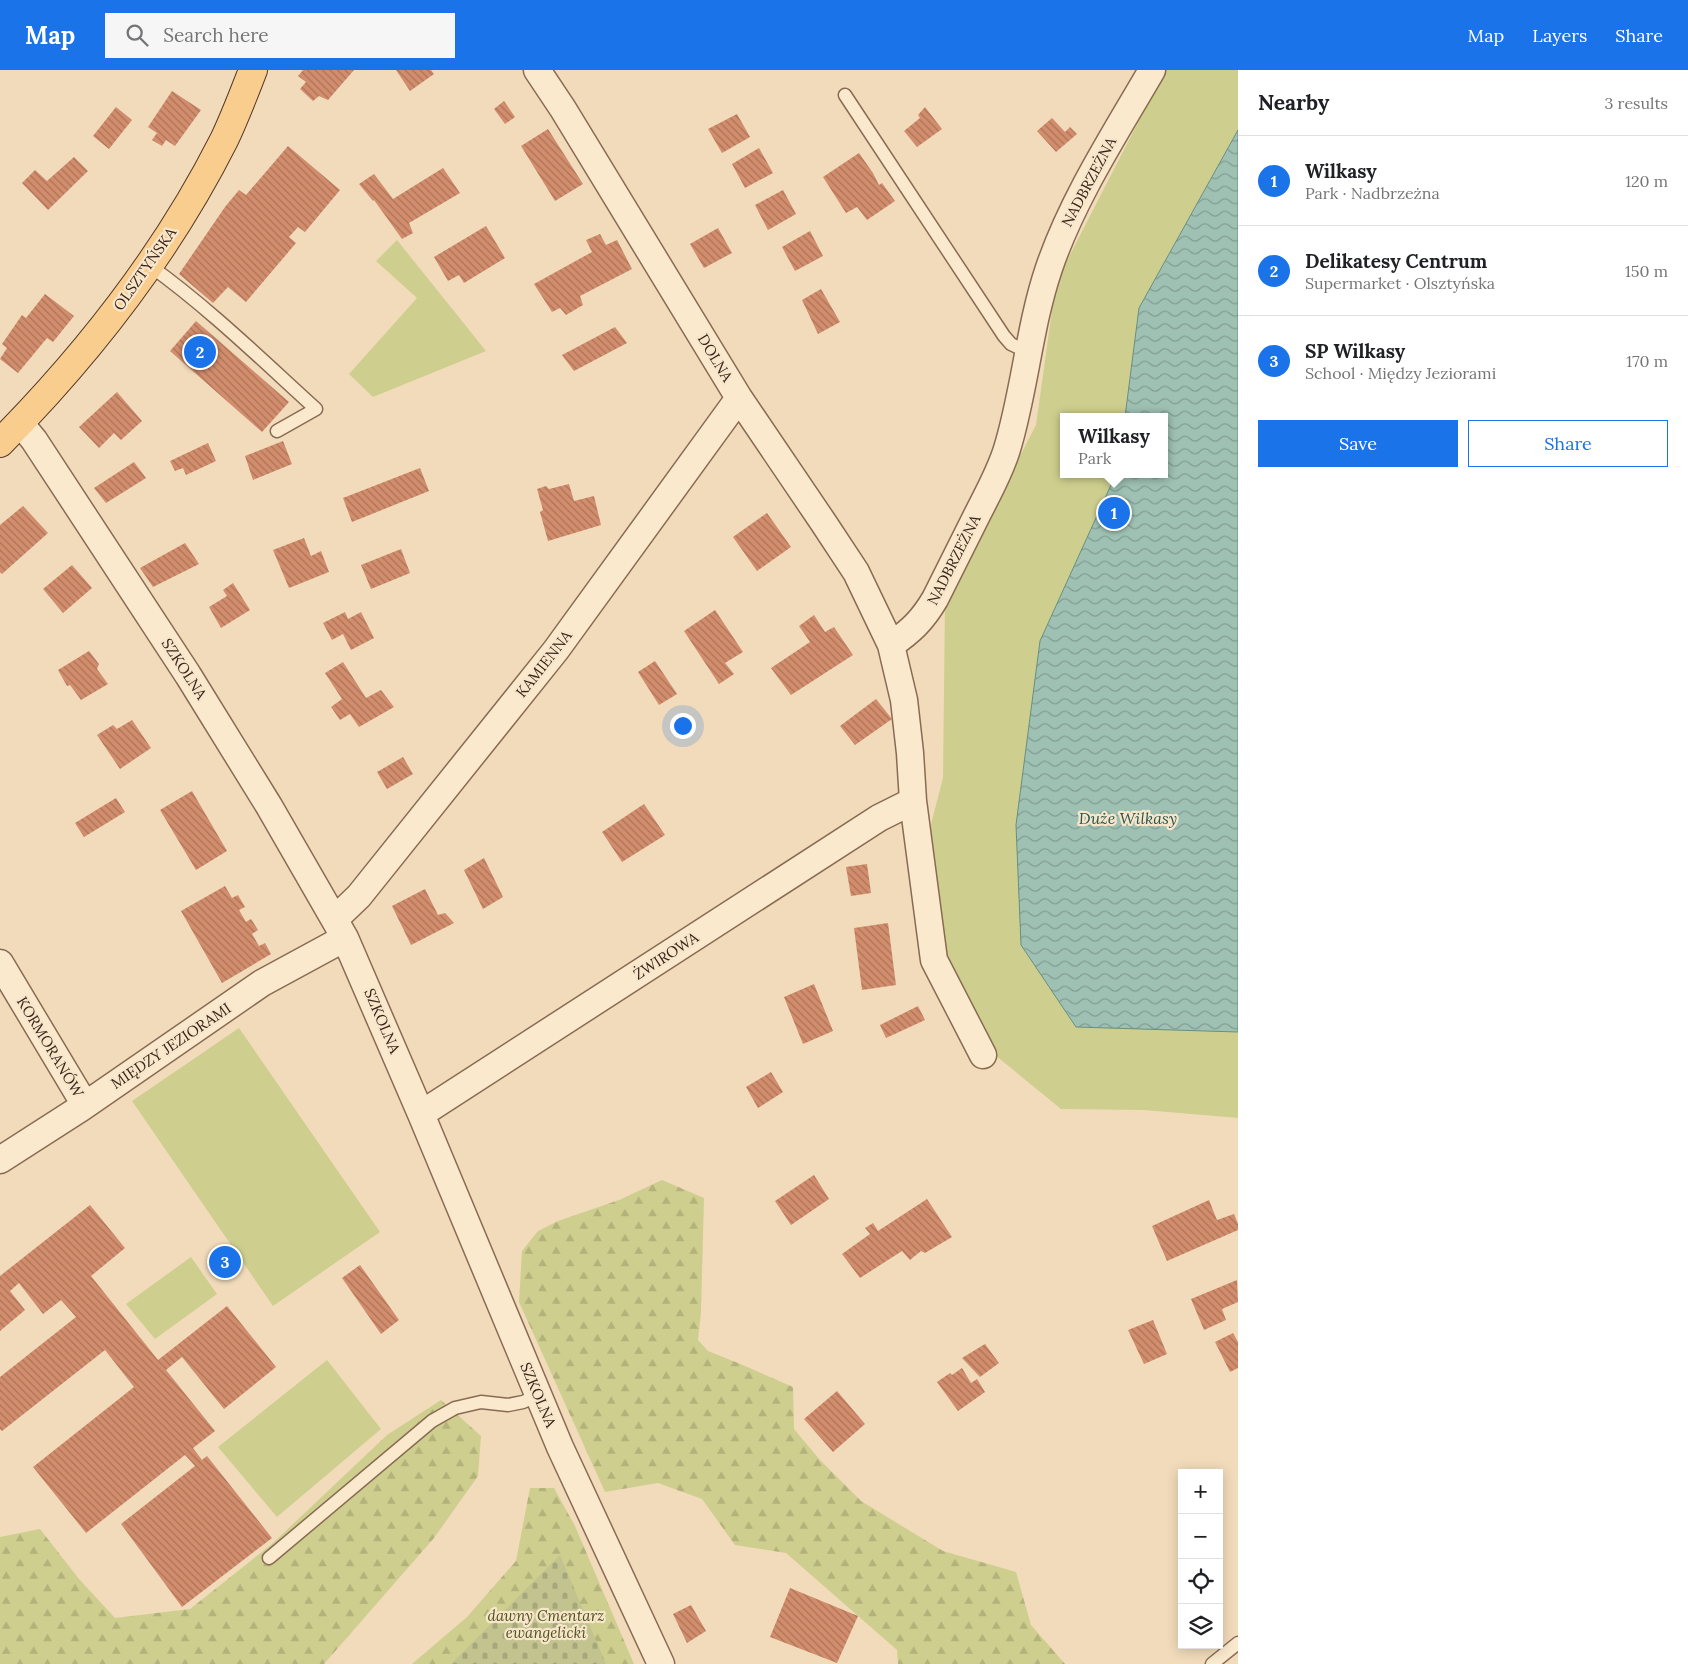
<!DOCTYPE html>
<html lang="en">
<head>
<meta charset="utf-8">
<style>
  body { margin:0; font-family:Lora,serif; background:#f6f6f6; color:#202124 }
  .controls { position:absolute; right:15px; bottom:15px; display:grid; overflow:hidden; border-radius:0px; box-shadow:0 2px 12px #0003 }
  .controls button { width:45px; height:45px; display:grid; place-items:center; padding:0; border:0; border-bottom:1px solid #e0e0e0; background:#fff; color:#202124; font:25px sans-serif }
  .you { position:absolute; left:682px; top:655px; width:18px; height:18px; margin:-12px; border:4px solid #fff; border-radius:50%; background:#1a73e8; box-shadow:0 0 0 8px #1a73e833 }
  .badge { display:grid; place-items:center; width:32px; height:32px; border-radius:50%; background:#1a73e8; color:#fff; font-size:16px; font-weight:700 }
  .pin { position:absolute; translate:-50% -50%; border:2px solid #fff; box-shadow:0 1px 5px #0006 }
  .popup { position:absolute; left:1060px; top:343px; width:108px; height:65px; box-sizing:border-box; display:grid; place-content:center; border-radius:0px; background:#fff; filter:drop-shadow(0 1px 4px #0005); font-size:16px; white-space:nowrap; color:#757577 }
  .popup b { font-size:19px; color:#202124 }
  .popup::after { content:''; position:absolute; left:50%; top:100%; margin-left:-10px; border:10px solid transparent; border-top-color:#fff }
  .list { margin:0; padding:0; list-style:none }
  h2 { display:flex; justify-content:space-between; align-items:center; height:65px; margin:0; padding:0 20px; font-size:21px }
  h2 small { font-size:16px; font-weight:400; color:#757577 }
  .list li { display:grid; grid-template-columns:32px 1fr auto; gap:15px; align-items:center; box-sizing:border-box; height:90px; padding:0 20px; border-top:1px solid #e0e0e0 }
  .list b { display:block; font-size:19px; white-space:nowrap }
  .list p { margin:0; font-size:16px; white-space:nowrap; color:#757577 }
  .list em { font-size:16px; font-style:normal; color:#757577 }
  .actions { display:flex; gap:10px; padding:15px 20px }
  .actions a { flex:1; padding:11px 0; border:1px solid #1a73e8; border-radius:0px; text-align:center; font-size:18px; color:#1a73e8 }
  .actions .main { background:#1a73e8; color:#fff }
  .icon { flex:none; width:28px; height:28px; fill:none; stroke:currentColor; stroke-width:2; stroke-linecap:round; stroke-linejoin:round }
  .map { position:relative; flex:none; width:1238px; height:1594px; overflow:hidden }
  header { display:flex; align-items:center; gap:30px; box-sizing:border-box; height:70px; padding:0 25px; background:#1a73e8; color:#fff }
  header strong { font-size:24px }
  nav { display:flex; gap:28px; margin-inline-start:auto; font-size:18px }
  .search { width:350px; height:45px; background:#f6f6f6; display:flex; align-items:center; gap:12px; box-sizing:border-box; padding:0 18px; border-radius:0px; color:#757577; font-size:19px }
  main { display:flex }
  aside { flex:1; background:#fff }
  .map>svg:first-child { display:block }
</style>
</head>
<body>
<header>
<strong>Map</strong>
<div class="search"><svg class="icon" aria-label="search" viewBox="0 0 24 24"><circle cx="10" cy="10" r="6"/><path d="M15 15l6 6"/></svg>Search here</div>
<nav><a>Map</a><a>Layers</a><a>Share</a></nav>
</header>
<main>
<div class="map">
<svg width="1238" height="1594" viewBox="0 0 1238 1594">
  <defs>
    <pattern id="forest-firs" width="22" height="20" patternUnits="userSpaceOnUse" patternTransform="scale(1.25)"><rect width="22" height="20" fill="#cecf8e"/><path d="M5 1l3.5 6h-7zM16 11l3.5 6h-7z" fill="#b2b27a"/></pattern>
    <pattern id="cemetery-stones" width="16" height="16" patternUnits="userSpaceOnUse" patternTransform="scale(1.25)"><rect width="16" height="16" fill="#c2c38f"/><path d="M2 7V4a2 2 0 0 1 4 0v3zM10 15v-3a2 2 0 0 1 4 0v3z" fill="#a7a77b"/></pattern>
    <pattern id="water-waves" width="16" height="10" patternUnits="userSpaceOnUse" patternTransform="scale(1.25)"><rect width="16" height="10" fill="#9fc1b4"/><path d="M0 5q4-4 8 0t8 0" fill="none" stroke="#829d92"/></pattern>
    <pattern id="building-back-hatch" width="6" height="6" patternUnits="userSpaceOnUse" patternTransform="scale(1.25)"><rect width="6" height="6" fill="#d28d6d"/><path d="M-1 5l2 2M0 0l6 6M5-1l2 2" fill="none" stroke="#ab7359"/></pattern>
  </defs>
  <rect width="100%" height="100%" fill="#f1dbbb"/>
  <!-- forest -->
  <path fill="url(#forest-firs)" d="M662 1110 704 1128 701 1242 698 1270 708 1281 738 1293 793 1317 794 1359 820 1390 861 1431 943 1481 1016 1502 1031 1555 1065 1594H898L897 1580 786 1483 735 1475 702 1429 658 1413 605 1422 519 1232 522 1181 538 1161 558 1151 619 1130Z
    M441 1330 481 1366 478 1406 434 1468 324 1594H0V1467L40 1459 79 1509 115 1548 190 1539 272 1474 387 1365Z
    M530 1418H554L575 1456 634 1594H412L467 1547 516 1491Z"/>
  <!-- cemetery -->
  <path fill="url(#cemetery-stones)" d="M560 1485 606 1594H451Z"/>
  <!-- park -->
  <path fill="#cecf8e" fill-rule="evenodd" d="M1165 0H1238V1048L1144 1040 1061 1039 995 985 934 859 928 766 943 708 945 530 1036 355 1056 212ZM1064 347H1164V404H1064Z
    M397 170 486 281 373 327 349 304 417 228 376 191Z
    M239 958 380 1162 273 1236 132 1031Z
    M191 1187 217 1224 155 1269 126 1234Z
    M327 1290 381 1359 277 1447 218 1377Z"/>
  <!-- water -->
  <path fill="url(#water-waves)" stroke="#678f81" d="M1238 60V962L1076 957 1021 875 1016 755 1040 571 1116 404H1164V347H1125L1139 238Z"/>
  <!-- building -->
  <path fill="url(#building-back-hatch)" d="M303 0H354L328 30 319 26 313 31 300 19 306 12 298 6Z
    M396 0H431L434 4 410 21Z
    M172 21 201 40 175 76 166 70 162 76 152 70 157 63 148 57Z
    M504 31 515 47 505 54 494 39Z
    M116 37 132 50 109 79 93 66Z
    M925 37 942 59 917 77 904 61 920 48 918 45Z
    M737 44 750 67 722 83 708 59Z
    M1052 48 1065 62 1070 57 1077 64 1056 82 1037 61Z
    M548 59 583 114 555 131 521 76Z
    M288 76 340 120 305 162 298 157 289 167 296 173 246 232 228 217 213 233 179 204 225 137 239 120 246 125Z
    M759 78 773 103 745 118 732 94Z
    M859 83 873 103 879 115 882 113 895 131 867 150 857 137 846 143 823 107Z
    M74 87 88 101 48 140 22 113 35 100 47 111Z
    M443 98 460 123 409 153 413 163 402 169 374 130 373 131 359 114 374 104 393 129Z
    M783 120 796 144 768 160 755 135Z
    M486 156 505 188 464 213 459 205 448 211 434 187Z
    M718 158 732 183 704 198 690 174Z
    M810 161 823 186 795 201 782 177Z
    M600 164 606 175 617 170 632 199 580 226 583 235 566 245 560 238 552 242 534 214 592 182 586 170Z
    M821 219 840 252 818 264 802 230Z
    M45 224 74 246 53 272 47 268 18 303 0 289 7 278 2 274 22 245 26 248Z
    M196 251 289 332 262 362 170 281Z
    M615 257 627 273 574 301 562 285Z
    M117 322 142 351 121 370 114 363 99 378 79 357Z
    M283 371 292 394 253 410 245 386Z
    M208 373 216 391 186 405 183 398 175 401 170 391Z
    M134 392 146 408 106 433 94 418Z
    M420 398 429 421 352 452 343 428Z
    M569 414 574 431 594 426 601 455 548 471 540 442 543 440 537 419 546 416 549 419Z
    M23 436 48 463 2 504 0 502V455Z
    M767 443 791 477 757 501 733 467Z
    M304 468 311 486 321 481 329 502 289 518 273 480Z
    M185 473 199 494 153 517 140 498Z
    M401 479 410 503 371 519 361 495Z
    M72 495 92 518 63 543 43 519Z
    M233 513 250 540 221 558 209 537 227 526 223 520Z
    M715 540 743 582 725 593 734 604 719 614 684 561Z
    M345 542 348 549 361 542 374 568 351 580 343 564 332 570 323 553Z
    M814 545 825 562 834 557 853 585 791 625 771 598 810 572 799 556Z
    M89 581 99 594 97 599 108 614 81 630 70 615 67 616 58 600Z
    M655 591 677 624 659 635 638 602Z
    M343 592 366 628 381 620 394 637 359 657 350 644 340 650 331 637 342 629 325 603Z
    M876 629 892 649 855 675 840 656Z
    M132 650 151 678 120 699 97 665 113 655 117 659Z
    M403 687 413 704 387 719 377 702Z
    M192 721 227 781 196 800 160 740Z
    M116 728 125 742 84 767 75 753Z
    M644 734 665 765 622 792 602 762Z
    M484 788 503 827 483 839 464 800Z
    M867 794 871 823 851 826 846 797Z
    M225 816 232 828 238 825 245 837 239 840 246 852 251 849 258 860 252 864 259 876 265 873 271 884 222 913 181 841Z
    M425 819 438 845 445 843 454 853 411 875 392 836Z
    M888 853 896 915 862 920 854 858Z
    M814 914 833 961 803 974 784 927Z
    M918 936 925 950 886 968 880 955Z
    M771 1002 783 1022 758 1038 746 1017Z
    M814 1105 829 1129 791 1155 775 1131Z
    M927 1129 952 1167 925 1183 921 1181 910 1190 902 1181 860 1208 842 1184 870 1164 865 1158 873 1153 878 1161Z
    M1209 1130 1217 1150 1234 1144 1238 1154V1160L1167 1191 1152 1156Z
    M90 1135 125 1178 91 1206 158 1290 227 1236 276 1297 224 1339 182 1287 166 1300 215 1361 193 1378 202 1390 207 1386 272 1468 182 1537 121 1454 195 1396 185 1385 86 1463 33 1397 134 1317 105 1280 2 1361 0 1359V1307L76 1247 61 1230 43 1244 19 1213 10 1221 25 1240 0 1261V1206Z
    M360 1195 399 1250 381 1264 342 1208Z
    M1237 1210 1238 1232 1222 1239 1226 1250 1204 1260 1191 1229Z
    M1153 1250 1167 1284 1144 1294 1128 1260Z
    M1233 1263 1238 1272V1298L1230 1302 1215 1272Z
    M985 1274 999 1293 980 1307 962 1288Z
    M962 1298 971 1313 977 1309 985 1322 958 1341 937 1312 950 1303 952 1305Z
    M837 1321 865 1354 833 1382 804 1349Z
    M790 1518 858 1546 837 1593 770 1567Z
    M691 1535 706 1561 687 1573 673 1544Z"/>
  <g fill="none" stroke-linecap="round" stroke-linejoin="round">
    <!-- service casing -->
    <g stroke="#896b54" stroke-width="15">
      <path id="service" d="M845 25 1004 266 1011 274 1028 282
        M149 195C209 238 262 290 316 339L277 361
        M269 1488 432 1351 455 1338 481 1332 508 1335 523 1332 539 1325
        M1212 1594 1238 1573"/>
    </g>
    <!-- minor casing -->
    <g stroke="#896b54" stroke-width="29">
      <path id="minor" d="M537 0 563 39 739 328 823 452 856 502 891 575
        M20 353 34 370 188 605 269 736 345 868 421 1044 560 1377 661 1594
        M335 849 359 826 556 580 739 328
        M0 893 85 1035
        M983 985 934 890 913 731 910 683 904 630 891 575C911 561 922 551 935 529 949 501 963 473 977 445 988 423 1000 402 1007 379 1025 320 1029 257 1049 198 1073 128 1115 64 1152 0
        M421 1044 879 748 913 731
        M0 1090 81 1038 262 913 345 868"/>
    </g>
    <!-- primary casing -->
    <g stroke="#563929" stroke-width="30">
      <path id="primary" d="M0 373C89 283 167 183 224 70 235 47 244 23 253 0"/>
    </g>
    <!-- service -->
    <use href="#service" stroke="#fbe9ce" stroke-width="12"/>
    <!-- minor -->
    <use href="#minor" stroke="#fbe9ce" stroke-width="26"/>
    <!-- primary -->
    <use href="#primary" stroke="#f9cd8e" stroke-width="28"/>
  </g>
  <g text-anchor="middle" stroke-width="4.5" stroke-linejoin="round" paint-order="stroke">
    <!-- street labels -->
    <g font-size="15" fill="#37251a" stroke="#f8e6cb">
      <text transform="translate(1089 112) rotate(-62)" y="5">NADBRZEŻNA</text>
      <text transform="translate(145 199) rotate(-55)" y="5">OLSZTYŃSKA</text>
      <text transform="translate(715 288) rotate(59)" y="5">DOLNA</text>
      <text transform="translate(954 490) rotate(-63)" y="5">NADBRZEŻNA</text>
      <text transform="translate(544 594) rotate(-52)" y="5">KAMIENNA</text>
      <text transform="translate(184 599) rotate(57)" y="5">SZKOLNA</text>
      <text transform="translate(666 886) rotate(-33)" y="5">ŻWIROWA</text>
      <text transform="translate(382 951) rotate(67)" y="5">SZKOLNA</text>
      <text transform="translate(171 976) rotate(-34)" y="5">MIĘDZY JEZIORAMI</text>
      <text transform="translate(50 977) rotate(59)" y="5">KORMORANÓW</text>
      <text transform="translate(538 1325) rotate(67)" y="5">SZKOLNA</text>
    </g>
    <!-- park labels -->
    <g font-size="15" font-style="italic" fill="#4d551f" stroke="#f8e6cb">
      <text x="546" y="1551">dawny Cmentarz<tspan x="546" dy="17">ewangelicki</tspan></text>
    </g>
    <!-- water labels -->
    <g font-size="16" font-style="italic" fill="#285850" stroke="#f8e6cb">
      <text x="1128" y="754">Duże Wilkasy</text>
    </g>
  </g>
</svg>
<div class="controls">
<button>+</button>
<button>−</button>
<button><svg class="icon" aria-label="locate" viewBox="0 0 24 24"><circle cx="12" cy="12" r="6"/><path d="M12 2v4M12 18v4M2 12h4M18 12h4"/></svg></button>
<button><svg class="icon" aria-label="layers" viewBox="0 0 24 24"><path d="M12 4l9 5-9 5-9-5zM3 14l9 5 9-5"/></svg></button>
</div>
<div class="you"></div>
<div class="pin badge" style="left:1114px;top:443px">1</div>
<div class="popup"><b>Wilkasy</b>Park</div>
<div class="pin badge" style="left:200px;top:282px">2</div>
<div class="pin badge" style="left:225px;top:1192px">3</div>
</div>
<aside>
<h2>Nearby<small>3 results</small></h2>
<ul class="list">
<li><span class="badge">1</span><div><b>Wilkasy</b><p>Park · Nadbrzeżna</p></div><em>120 m</em></li>
<li><span class="badge">2</span><div><b>Delikatesy Centrum</b><p>Supermarket · Olsztyńska</p></div><em>150 m</em></li>
<li><span class="badge">3</span><div><b>SP Wilkasy</b><p>School · Między Jeziorami</p></div><em>170 m</em></li>
</ul>
<div class="actions"><a class="main">Save</a><a>Share</a></div>
</aside>
</main>
</body>
</html>
